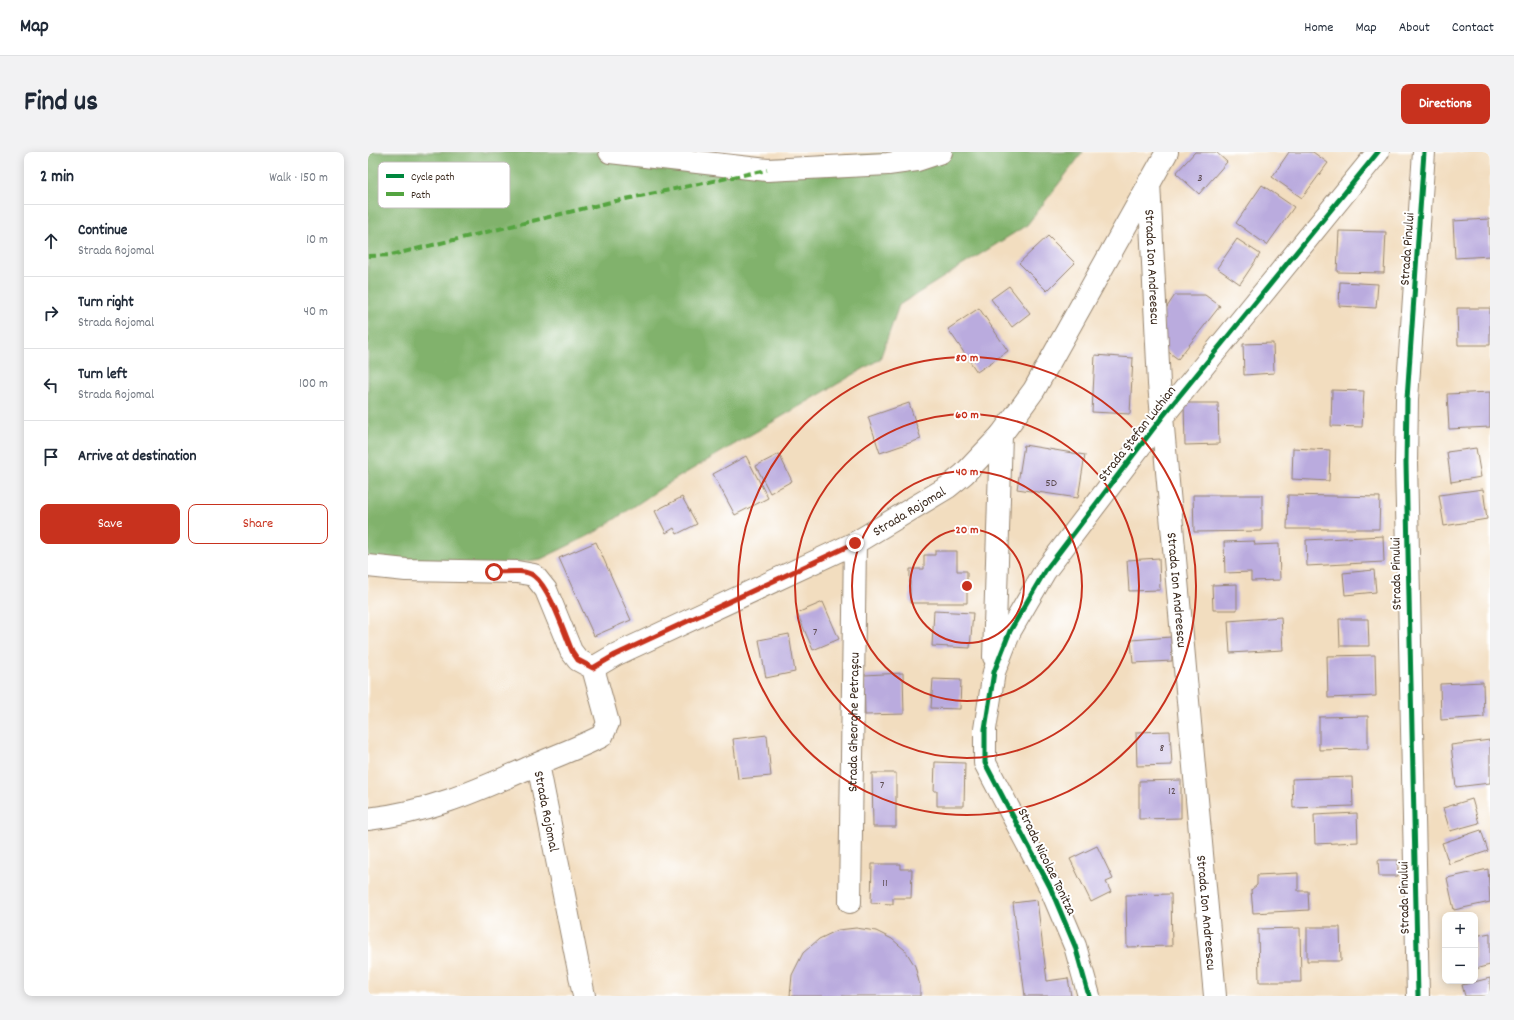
<!DOCTYPE html>
<html lang="en">
<head>
<meta charset="utf-8">
<style>
  body { margin:0; font-family:Dekko,sans-serif; background:#f2f2f3; color:#1f2937 }
  .controls { position:absolute; right:12px; bottom:12px; display:grid; overflow:hidden; border-radius:8px; box-shadow:0 2px 10px #0003 }
  .controls button { width:36px; height:36px; display:grid; place-items:center; padding:0; border:0; border-bottom:1px solid #e0e1e3; background:#fff; color:#1f2937; font:20px sans-serif }
  .stop { position:absolute; width:12px; height:12px; margin:-9px; border:3px solid #c8321e; border-radius:50%; background:#fff }
  .stop.end { background:#c8321e; border-color:#fff; box-shadow:0 1px 4px #0008 }
  .list { margin:0; padding:0; list-style:none }
  h2 { display:flex; justify-content:space-between; align-items:center; height:52px; margin:0; padding:0 16px; font-size:17px }
  h2 small { font-size:13px; font-weight:400; color:#747a83 }
  .list li { display:grid; grid-template-columns:26px 1fr auto; gap:12px; align-items:center; box-sizing:border-box; height:72px; padding:0 16px; border-top:1px solid #e0e1e3 }
  .list b { display:block; font-size:15px; white-space:nowrap }
  .list p { margin:0; font-size:13px; white-space:nowrap; color:#747a83 }
  .list em { font-size:13px; font-style:normal; color:#747a83 }
  .actions { display:flex; gap:8px; padding:12px 16px }
  .actions a { flex:1; padding:9px 0; border:1px solid #c8321e; border-radius:8px; text-align:center; font-size:14px; color:#c8321e }
  .actions .main { background:#c8321e; color:#fff }
  .icon { flex:none; width:22px; height:22px; fill:none; stroke:currentColor; stroke-width:2; stroke-linecap:round; stroke-linejoin:round }
  .map { position:relative; flex:none; width:1122px; height:844px; overflow:hidden; border-radius:8px }
  header { display:flex; align-items:center; gap:24px; box-sizing:border-box; height:56px; padding:0 20px; background:#fff; border-bottom:1px solid #e0e1e3 }
  header strong { font-size:19px }
  nav { display:flex; gap:22px; margin-inline-start:auto; font-size:14px }
  .intro { display:flex; align-items:center; justify-content:space-between; box-sizing:border-box; height:96px; padding:0 24px }
  h1 { margin:0; font-size:28px }
  .button { padding:10px 18px; border-radius:8px; background:#c8321e; color:#fff; font-size:14px; font-weight:700 }
  main { display:flex; gap:24px; padding:0 24px }
  aside { flex:1; background:#fff; border-radius:8px; box-shadow:0 2px 10px #0003 }
  .map>svg:first-child { display:block }
</style>
</head>
<body>
<header>
<strong>Map</strong>
<nav><a>Home</a><a>Map</a><a>About</a><a>Contact</a></nav>
</header>
<div class="intro"><h1>Find us</h1><a class="button">Directions</a></div>
<main>
<aside>
<h2>2 min<small>Walk · 150 m</small></h2>
<ul class="list">
<li><svg class="icon" aria-label="ahead" viewBox="0 0 24 24"><path d="M12 20V5M6 11l6-6 6 6"/></svg><div><b>Continue</b><p>Strada Rojomal</p></div><em>10 m</em></li>
<li><svg class="icon" aria-label="right" viewBox="0 0 24 24"><path d="M7 20v-9h11M14 6l5 5-5 5"/></svg><div><b>Turn right</b><p>Strada Rojomal</p></div><em>40 m</em></li>
<li><svg class="icon" aria-label="left" viewBox="0 0 24 24"><path d="M17 20v-9H6M10 6l-5 5 5 5"/></svg><div><b>Turn left</b><p>Strada Rojomal</p></div><em>100 m</em></li>
<li><svg class="icon" aria-label="arrive" viewBox="0 0 24 24"><path d="M6 21V4h12l-3 4 3 4H6"/></svg><div><b>Arrive at destination</b></div></li>
</ul>
<div class="actions"><a class="main">Save</a><a>Share</a></div>
</aside>
<div class="map">
<svg width="1122" height="844" viewBox="0 0 1122 844">
  <rect width="100%" height="100%" fill="#fff"/>
  <filter id="ink" filterUnits="userSpaceOnUse"><feTurbulence type="fractalNoise" baseFrequency=".025" numOctaves="2"/><feDisplacementMap in="SourceGraphic" scale="8" xChannelSelector="R" yChannelSelector="G"/><feConvolveMatrix kernelMatrix="1 2 1 2 8 2 1 2 1" color-interpolation-filters="sRGB"/></filter>
  <filter id="wash" filterUnits="userSpaceOnUse"><feTurbulence type="fractalNoise" baseFrequency=".012" numOctaves="4" result="noise"/><feDisplacementMap in="SourceGraphic" scale="16" xChannelSelector="R" yChannelSelector="G"/><feGaussianBlur stdDeviation="0.9" result="paint"/><feColorMatrix in="noise" values="0 0 0 0 0 0 0 0 0 0 0 0 0 0 0 0 0 1.4 0 .05"/><feComposite in="paint" operator="in"/></filter>
  <g filter="url(#wash)">
    <rect width="100%" height="100%" fill="#f2ddbf"/>
    <!-- forest -->
    <path fill="#81b26c" stroke="#5e6e45" d="M0 0H310L380 9 549 0H715L659 73 531 153 512 207 304 329 226 381 173 407 115 415 0 406Z"/>
    <g id="blocks">
      <!-- building -->
      <path fill="#baabde" d="M827 0H848L859 10 831 42 808 21Z
        M921 0H945L960 11 934 46 904 25Z
        M894 33 926 55 899 93 868 71Z
        M1121 67 1122 104 1087 106 1085 69Z
        M971 79 1018 80 1016 121 969 120Z
        M680 84 707 111 679 139 651 111Z
        M869 87 892 102 872 132 849 116Z
        M972 130 1010 132 1008 156 971 154Z
        M641 134 662 161 644 175 623 147Z
        M807 143H837L852 154 810 207 795 196V161Z
        M611 156 640 199 609 220 580 177Z
        M1089 156H1122V193H1090Z
        M905 191 906 221 876 223 875 192Z
        M727 203 765 206 762 262 724 260Z
        M964 238 996 239 994 275 963 274Z
        M1122 240V275L1081 277 1079 242Z
        M541 251 553 287 512 301 500 265Z
        M816 251H850L851 292 817 293Z
        M656 293 717 303 710 346 649 337Z
        M925 296 962 298 961 329 924 327Z
        M1108 296 1113 325 1083 330 1079 300Z
        M411 302 424 329 402 341 388 314Z
        M378 304 400 346 367 363 345 322Z
        M1115 337 1119 367 1076 374 1071 343Z
        M825 343H894V379L826 380Z
        M920 343 1012 345 1011 377H919Z
        M314 345 329 372 309 382 306 376 298 381 287 359Z
        M1015 384 1016 410 939 414 938 388Z
        M886 389 887 393 911 392 912 428 883 429V420L857 421 856 390Z
        M228 390 263 468 226 484 191 406Z
        M567 399H589V419H599V451H542V417H556V403H567Z
        M791 406 792 438 761 439 759 408Z
        M1006 418 1008 440 977 443 975 421Z
        M869 432V458H845L844 433Z
        M455 450 471 487 445 498 429 461Z
        M566 459 605 461 602 496 564 494Z
        M913 465 915 498 862 501 860 469Z
        M971 467H1000L1001 494H972Z
        M421 482 427 520 398 526 391 488Z
        M803 485 804 509 765 511 763 488Z
        M1007 503 1008 544 960 546 959 504Z
        M535 521 536 562 497 563 496 523Z
        M565 527 593 528 592 557 563 556Z
        M1115 530 1116 565 1073 568 1072 532Z
        M1000 564V597L951 598V565Z
        M802 579 804 613 769 614 768 580Z
        M399 583 403 624 370 627 365 587Z
        M1122 588V631L1088 635 1083 593Z
        M567 610 597 611 596 654H569V639H566Z
        M504 621H528V675H505Z
        M984 625 985 654 925 656 924 627Z
        M813 628V666L771 667V629Z
        M1104 647 1111 671 1082 679 1075 656Z
        M989 661 990 690 947 692 946 663Z
        M1113 678 1120 699 1081 712 1074 691Z
        M729 694 745 727 738 730 743 740 723 750 702 707Z
        M1010 708H1030V724H1011Z
        M504 712H533V717H544L543 746H525V752L503 751Z
        M1120 717 1122 750 1086 758 1079 726Z
        M930 721V739H940L941 758 885 761 883 738 889 733V723Z
        M803 742 804 794 759 795 758 743Z
        M669 748 679 829 700 826 703 844H657L645 751Z
        M939 775H972L973 809H939Z
        M488 776 508 779 524 787 537 798 547 814 552 834V844H422L424 823 435 801 451 787 470 778Z
        M932 776 933 830H891L890 777Z
        M1122 781V813L1107 817V784Z
        M1122 826V844H1097L1094 833Z"/>
    </g>
  </g>
  <g filter="url(#ink)">
    <use href="#blocks" fill-opacity="0" stroke="#96846e" stroke-width="1"/>
    <g fill="none" stroke-linecap="round" stroke-linejoin="round">
      <!-- minor casing -->
      <g stroke="#96846e" stroke-width="24">
        <g id="minor">
          <path d="M242 0 399 18 520 12 549 8 573 0"/>
          <path id="s1" d="M781 30 791 232 847 844"/>
          <path d="M0 414 38 418 149 420 166 423 178 438 203 499 210 508 225 516 240 571 234 584C212 595 190 603 167 613 110 638 63 660 0 667"/>
          <path d="M626 505 633 283"/>
          <path id="s2" d="M225 516 247 503 487 391 580 335 596 322 633 283 666 238 799 0"/>
          <path id="s3" d="M170 612 216 844"/>
          <path id="s4" d="M482 750 487 391"/>
          <path d="M721 844 707 794 682 735 617 611V577L626 520 642 479 677 419 795 264 1010 0"/>
          <path d="M1050 844 1038 311 1039 247 1056 0"/>
        </g>
      </g>
      <!-- minor -->
      <use href="#minor" stroke="#fff" stroke-width="22"/>
      <!-- quiet -->
      <path stroke="#54a441" stroke-width="4" stroke-dasharray="8 4" stroke-linecap="butt" d="M0 104 23 103 243 50 399 18"/>
      <!-- cycleway casing -->
      <g stroke="#fff" stroke-width="8">
        <path id="cycleway" d="M721 844 707 794 682 735 617 611V577L626 520 642 479 677 419 795 264 1010 0
          M1050 844 1038 311 1039 247 1056 0"/>
      </g>
      <!-- cycleway -->
      <use href="#cycleway" stroke="#00873e" stroke-width="5"/>
    </g>
  </g>
  <g fill="none" stroke-linecap="round" stroke-linejoin="round" filter="url(#ink)">
    <!-- route -->
    <path stroke="#c8321e" stroke-width="5" d="M126 420C138 420 157 417 166 424 182 436 196 480 204 499L210 508 225 516 247 503 487 391"/>
  </g>
  <!-- distance rings -->
  <g fill="none" stroke="#c8321e" stroke-width="2">
    <circle cx="599" cy="434" r="57"/>
    <circle cx="599" cy="434" r="115"/>
    <circle cx="599" cy="434" r="172"/>
    <circle cx="599" cy="434" r="229"/>
  </g>
  <g text-anchor="middle" stroke-width="4" stroke-linejoin="round" paint-order="stroke">
    <!-- number labels -->
    <g font-size="12" fill="#5b4a4e">
      <text x="832" y="29">3</text>
      <text x="683" y="334">5D</text>
      <text x="447" y="483">7</text>
      <text x="794" y="599">8</text>
      <text x="514" y="636">7</text>
      <text x="804" y="642">12</text>
      <text x="517" y="734">11</text>
    </g>
    <!-- street labels -->
    <g font-size="14" fill="#3b2a1e" stroke="#fff">
      <text transform="translate(1038 97) rotate(-86)" y="5">Strada Pinului</text>
      <text dy="5" stroke="none"><textPath href="#s1" startOffset="85">Strada Ion Andreescu</textPath></text>
      <text transform="translate(768 281) rotate(-52)" y="5">Strada Ștefan Luchian</text>
      <text dy="5" stroke="none"><textPath href="#s2" startOffset="353">Strada Rojomal</textPath></text>
      <text transform="translate(1027 422) rotate(-91)" y="5">Strada Pinului</text>
      <text dy="5" stroke="none"><textPath href="#s1" startOffset="409">Strada Ion Andreescu</textPath></text>
      <text dy="5" stroke="none"><textPath href="#s4" startOffset="180">Strada Gheorghe Petrașcu</textPath></text>
      <text dy="5" stroke="none"><textPath href="#s3" startOffset="48">Strada Rojomal</textPath></text>
      <text transform="translate(680 709) rotate(64)" y="5">Strada Nicolae Tonitza</text>
      <text transform="translate(1035 746) rotate(-91)" y="5">Strada Pinului</text>
      <text dy="5" stroke="none"><textPath href="#s1" startOffset="733">Strada Ion Andreescu</textPath></text>
    </g>
  </g>
  <!-- legend -->
  <rect x="10" y="10" width="132" height="46" rx="6" fill="#fff" stroke="#c4bfbc" stroke-width="1"/>
  <rect x="18" y="22" width="18" height="4" fill="#00873e"/>
  <rect x="18" y="40" width="18" height="4" fill="#54a441"/>
  <g font-size="11" fill="#3b2a1e">
    <text x="43" y="28">Cycle path</text>
    <text x="43" y="46">Path</text>
  </g>
  <circle cx="599" cy="434" r="6" fill="#c8321e" stroke="#fff" stroke-width="2"/>
  <g font-size="12" text-anchor="middle" font-weight="bold" fill="#c8321e" stroke="#fff" stroke-width="4" stroke-linejoin="round" paint-order="stroke">
    <text x="599" y="209">80 m</text>
    <text x="599" y="266">60 m</text>
    <text x="599" y="323">40 m</text>
    <text x="599" y="381">20 m</text>
  </g>
</svg>
<div class="controls">
<button>+</button>
<button>−</button>
</div>
<div class="stop" style="left:126px;top:420px"></div>
<div class="stop end" style="left:487px;top:391px"></div>
</div>
</main>
</body>
</html>
